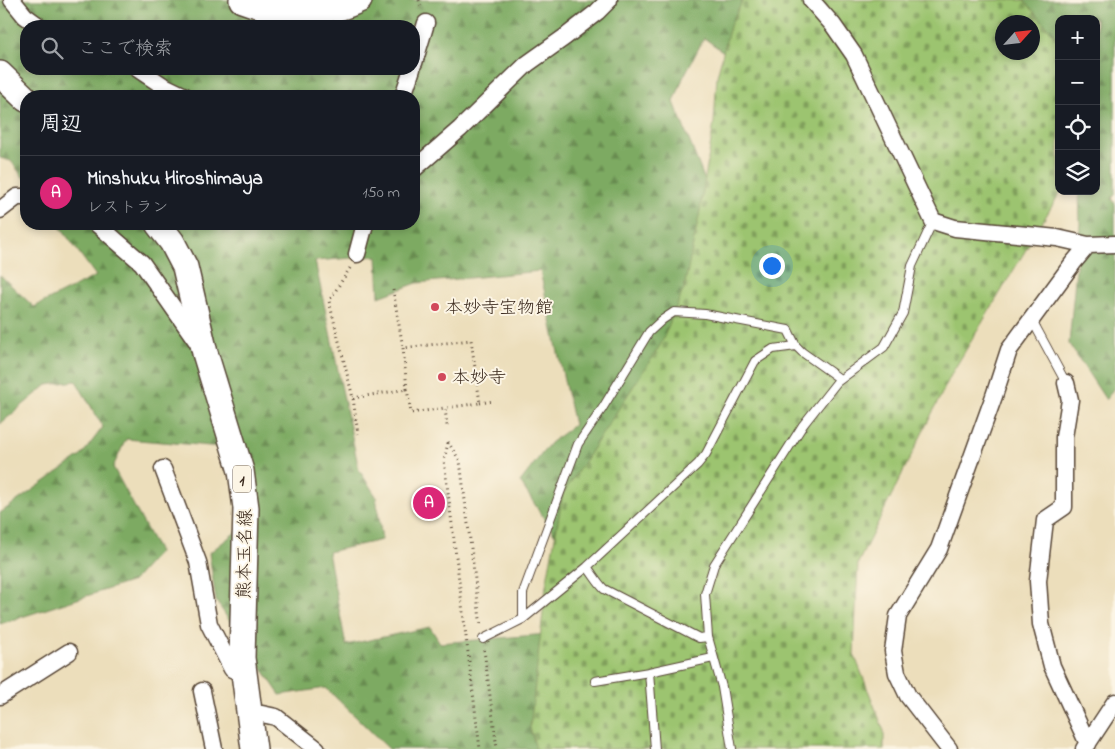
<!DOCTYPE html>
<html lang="ja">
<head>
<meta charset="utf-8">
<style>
  body { margin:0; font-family:"Indie Flower","Klee One",sans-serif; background:#20242c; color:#f1f3f6 }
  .controls { position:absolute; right:15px; top:15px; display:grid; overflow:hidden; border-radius:10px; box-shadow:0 2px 8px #0003 }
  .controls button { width:45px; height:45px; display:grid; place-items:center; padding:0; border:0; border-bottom:1px solid #363941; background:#171b24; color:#f1f3f6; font:25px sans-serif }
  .compass { position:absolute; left:995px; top:15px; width:45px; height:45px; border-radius:50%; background:#171b24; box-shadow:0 2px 8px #0003; rotate:63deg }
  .you { position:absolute; left:771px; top:265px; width:18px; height:18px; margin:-12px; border:4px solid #fff; border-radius:50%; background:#1a73e8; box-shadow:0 0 0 8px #1a73e833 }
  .badge { display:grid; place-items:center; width:32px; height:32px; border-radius:50%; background:#db2777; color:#fff; font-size:16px; font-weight:700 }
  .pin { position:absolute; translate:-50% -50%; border:2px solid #fff; box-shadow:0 1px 5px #0006 }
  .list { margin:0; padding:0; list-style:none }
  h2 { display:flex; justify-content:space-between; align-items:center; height:65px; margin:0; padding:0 20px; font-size:21px }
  h2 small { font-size:16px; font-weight:400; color:#9ea1a6 }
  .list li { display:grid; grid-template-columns:32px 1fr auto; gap:15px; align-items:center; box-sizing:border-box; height:75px; padding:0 20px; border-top:1px solid #363941 }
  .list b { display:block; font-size:19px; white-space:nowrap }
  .list p { margin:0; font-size:16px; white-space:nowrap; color:#9ea1a6 }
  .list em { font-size:16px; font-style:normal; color:#9ea1a6 }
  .icon { flex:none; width:28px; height:28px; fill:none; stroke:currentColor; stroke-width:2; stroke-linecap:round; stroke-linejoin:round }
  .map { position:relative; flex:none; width:1115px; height:749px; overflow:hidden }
  .search { position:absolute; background:#171b24; box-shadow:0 2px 8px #0003; left:20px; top:20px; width:400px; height:55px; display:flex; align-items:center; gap:12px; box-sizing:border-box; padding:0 18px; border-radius:20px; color:#9ea1a6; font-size:19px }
  .panel { position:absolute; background:#171b24; box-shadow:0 2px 8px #0003; left:20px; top:90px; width:400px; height:140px; border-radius:20px }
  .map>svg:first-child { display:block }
</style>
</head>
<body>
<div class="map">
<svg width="1115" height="749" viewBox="0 0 1115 749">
  <defs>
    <pattern id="forest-firs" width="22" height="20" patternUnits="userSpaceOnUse" patternTransform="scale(1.25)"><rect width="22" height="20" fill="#7daa62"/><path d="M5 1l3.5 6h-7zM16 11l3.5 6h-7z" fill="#688b50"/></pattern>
    <pattern id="cemetery-stones" width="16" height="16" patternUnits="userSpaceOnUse" patternTransform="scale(1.25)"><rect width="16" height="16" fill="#9cc46f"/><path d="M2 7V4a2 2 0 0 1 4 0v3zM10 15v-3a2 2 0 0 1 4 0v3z" fill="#809f5b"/></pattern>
  </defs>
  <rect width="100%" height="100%" fill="#fcf5e5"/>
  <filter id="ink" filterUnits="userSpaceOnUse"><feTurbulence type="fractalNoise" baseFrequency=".02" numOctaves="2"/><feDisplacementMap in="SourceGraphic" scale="10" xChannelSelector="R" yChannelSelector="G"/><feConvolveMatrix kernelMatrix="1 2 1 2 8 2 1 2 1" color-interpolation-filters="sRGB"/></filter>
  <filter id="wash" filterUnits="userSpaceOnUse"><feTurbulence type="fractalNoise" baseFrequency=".0096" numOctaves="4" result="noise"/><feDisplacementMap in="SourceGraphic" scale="20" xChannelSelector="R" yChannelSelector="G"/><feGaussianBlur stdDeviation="1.12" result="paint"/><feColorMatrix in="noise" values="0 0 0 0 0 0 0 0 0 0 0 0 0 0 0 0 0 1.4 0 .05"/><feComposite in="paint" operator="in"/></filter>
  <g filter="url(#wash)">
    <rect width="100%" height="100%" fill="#ecdebb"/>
    <!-- forest -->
    <path fill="url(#forest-firs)" stroke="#5c6a40" fill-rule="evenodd" d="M0 0H821L767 83 704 38 683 78 674 102 725 231 642 420 555 535 520 482 550 443 574 425 540 271 417 283 379 297 377 256 315 261 359 470 376 496 382 540 328 552 346 645 430 627 440 643 631 627 621 749H389L326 688 280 695 216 601 209 553 259 514 246 449 126 439 113 467 159 552 133 581 0 624V513L81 456 103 427 76 381 47 385 0 424V275L34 307 96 276 58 224H414V96H26V181L11 161 0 158ZM26 26H414V69H26Z
      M978 0H1115V195L1112 198 1115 204V386L1106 400 1069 344 1080 224 1079 191H1096V19H1059V84L1032 22Z"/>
    <!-- cemetery -->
    <path fill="url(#cemetery-stones)" stroke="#6c7746" fill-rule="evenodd" d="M743 0H1024L1059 41V191H1061L952 373 858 563 854 654 884 731V749H536L530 728 546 586 563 494 661 344 684 288 699 216 714 122 717 76 730 26ZM1002 22H1032V52H1002Z"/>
  </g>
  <g filter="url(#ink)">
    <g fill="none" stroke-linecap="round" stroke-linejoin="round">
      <!-- lane casing -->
      <g stroke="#564536" stroke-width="10">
        <path id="lane" d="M1032 320 1066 383
          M587 567C593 574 597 582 604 589L699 638 708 637
          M523 619 587 567 698 464 706 454 755 361 773 349 796 346 802 352 840 379
          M483 639 523 619V593L578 444 602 409 649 332 662 320 674 312 705 314 788 330 796 346
          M649 672 655 749
          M595 681 649 672 713 658
          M732 749 722 687 708 637 705 594 714 565 803 425 837 382 884 347 903 313 912 266 933 221"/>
      </g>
      <!-- street casing -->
      <g stroke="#564536" stroke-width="19">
        <path id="street" d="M12 0 25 16 39 26
          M811 0 833 25 854 55 933 221 955 228 1057 238 1088 245 1115 244
          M414 63 426 23
          M138 69 162 85 185 96
          M403 96 412 69
          M414 169 460 129 527 64 565 37 597 12 609 0
          M0 210 17 197H26
          M97 224 142 263 198 343
          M357 254 365 224
          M1066 383 1070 400 1064 437V507L1045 520 1038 581 1041 624 1052 666 1088 744
          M163 469 198 562 209 624 232 669 244 674
          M202 691 214 749
          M0 696 69 652
          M250 715 262 714 276 717 317 749
          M949 749 908 696 897 673 893 651 898 616 939 549 994 396 1009 350 1073 263 1088 245
          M1084 749 1115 702"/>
      </g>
      <!-- primary casing -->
      <g stroke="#564536" stroke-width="28">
        <path id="primary" d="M242 0C269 11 307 13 336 8 344 7 352 3 359 0
          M0 74 26 99
          M158 224 172 242 185 267 205 353 241 471 246 508 242 658 254 749"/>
      </g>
      <!-- path -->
      <path stroke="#564536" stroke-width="3" stroke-dasharray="1 4" stroke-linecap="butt" d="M419 0 422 8
        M350 268 329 301 353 398 358 434
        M393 290 403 348
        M407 389 403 348 471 340 480 403 445 408
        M353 398 407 389 411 413 445 408 447 426
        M480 403 494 401
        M448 442 460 461 481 627
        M448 443 444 460 480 749
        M484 650 497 749"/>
      <!-- lane -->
      <use href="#lane" stroke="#fff" stroke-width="8"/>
      <!-- street -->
      <use href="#street" stroke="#fff" stroke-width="16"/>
      <!-- primary -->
      <use href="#primary" stroke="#fff" stroke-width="25"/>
    </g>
  </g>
  <!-- markers -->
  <g fill="#d1495b" stroke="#fcf5e5" stroke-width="2">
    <circle cx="435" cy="307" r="5"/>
    <circle cx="442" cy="377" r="5"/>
  </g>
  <g text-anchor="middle" stroke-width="4" stroke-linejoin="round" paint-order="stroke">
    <!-- shield labels -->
    <rect fill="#fcf5e5" stroke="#75675a" stroke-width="1" x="233" y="465.5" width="18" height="27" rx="4"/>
    <g font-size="16" font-weight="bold" fill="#3b2a1e">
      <text x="242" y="485">1</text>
    </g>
    <!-- poi labels -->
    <g font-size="18" fill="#3b2a1e" stroke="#fcf5e5" text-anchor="start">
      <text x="445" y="313">本妙寺宝物館</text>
      <text x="452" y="383">本妙寺</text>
    </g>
    <!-- street labels -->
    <g font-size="18" fill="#3b2a1e" stroke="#fcf5e5">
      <text transform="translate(244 554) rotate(-89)" y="6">熊本玉名線</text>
    </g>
  </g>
</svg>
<div class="controls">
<button>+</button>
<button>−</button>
<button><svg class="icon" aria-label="locate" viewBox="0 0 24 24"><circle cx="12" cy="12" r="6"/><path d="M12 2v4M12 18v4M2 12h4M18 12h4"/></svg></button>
<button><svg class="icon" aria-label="layers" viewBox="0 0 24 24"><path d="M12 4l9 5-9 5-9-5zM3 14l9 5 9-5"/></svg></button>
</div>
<svg class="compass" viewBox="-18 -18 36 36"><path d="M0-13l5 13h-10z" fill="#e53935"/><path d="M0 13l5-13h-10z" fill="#9ea1a6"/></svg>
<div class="you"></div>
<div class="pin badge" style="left:429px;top:503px">A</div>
<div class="search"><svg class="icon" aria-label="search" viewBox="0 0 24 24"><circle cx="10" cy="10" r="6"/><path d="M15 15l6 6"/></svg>ここで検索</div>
<section class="panel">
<h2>周辺<small></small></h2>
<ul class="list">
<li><span class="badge">A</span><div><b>Minshuku Hiroshimaya</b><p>レストラン</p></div><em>150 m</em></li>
</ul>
</section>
</div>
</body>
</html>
